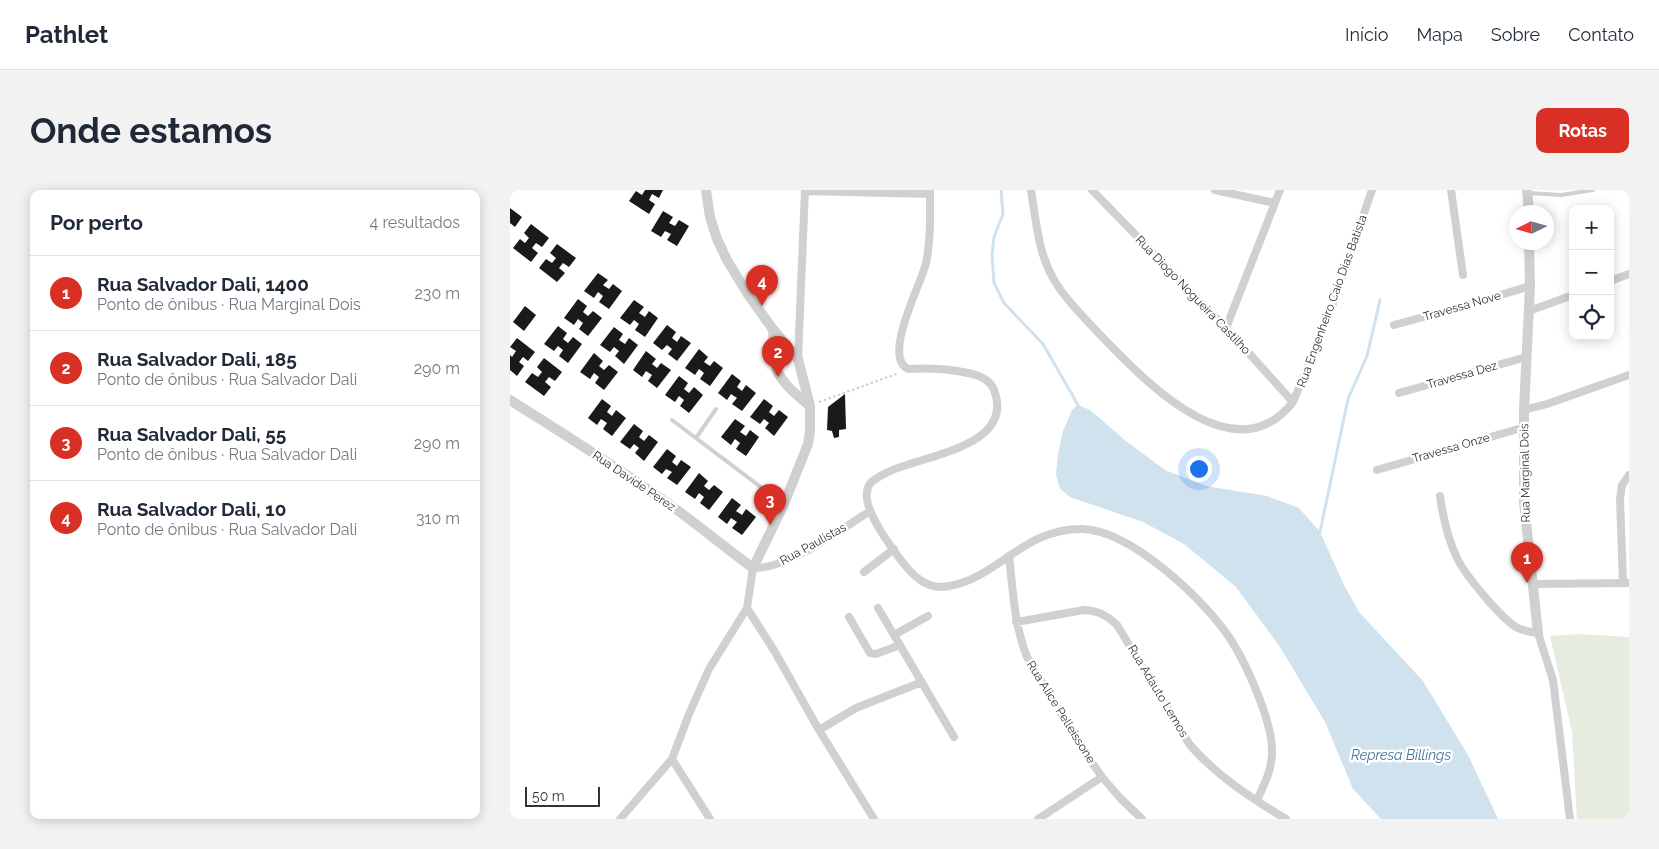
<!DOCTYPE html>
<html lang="pt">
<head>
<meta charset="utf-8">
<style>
  body { margin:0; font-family:Raleway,sans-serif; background:#f2f2f3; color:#1f2937 }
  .controls { position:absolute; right:15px; top:15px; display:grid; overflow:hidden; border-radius:10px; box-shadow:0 2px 12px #0003 }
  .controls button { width:45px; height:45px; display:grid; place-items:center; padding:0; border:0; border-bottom:1px solid #e0e1e3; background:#fff; color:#1f2937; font:25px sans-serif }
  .compass { position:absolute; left:999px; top:15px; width:45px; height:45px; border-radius:50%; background:#fff; box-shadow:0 2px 12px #0003; rotate:265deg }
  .scale { position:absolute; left:15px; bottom:12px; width:75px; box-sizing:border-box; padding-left:5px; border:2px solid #333; border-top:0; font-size:14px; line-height:18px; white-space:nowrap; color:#333; -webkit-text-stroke:4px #fff; paint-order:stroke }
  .you { position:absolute; left:688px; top:278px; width:18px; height:18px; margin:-12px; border:4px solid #fff; border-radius:50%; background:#1a73e8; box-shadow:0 0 0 8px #1a73e833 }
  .badge { display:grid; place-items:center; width:32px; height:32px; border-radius:50%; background:#d93025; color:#fff; font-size:16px; font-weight:700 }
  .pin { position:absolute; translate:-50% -41px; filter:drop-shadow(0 1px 2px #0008) }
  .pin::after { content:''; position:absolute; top:26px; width:18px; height:15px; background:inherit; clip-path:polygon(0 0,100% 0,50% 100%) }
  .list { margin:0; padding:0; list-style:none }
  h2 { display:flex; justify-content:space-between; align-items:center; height:65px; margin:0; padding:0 20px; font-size:21px }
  h2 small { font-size:16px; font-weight:400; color:#747a83 }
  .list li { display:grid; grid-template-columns:32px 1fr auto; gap:15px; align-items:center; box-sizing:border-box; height:75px; padding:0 20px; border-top:1px solid #e0e1e3 }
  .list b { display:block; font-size:19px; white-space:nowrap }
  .list p { margin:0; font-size:16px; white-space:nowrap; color:#747a83 }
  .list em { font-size:16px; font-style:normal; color:#747a83 }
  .icon { flex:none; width:28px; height:28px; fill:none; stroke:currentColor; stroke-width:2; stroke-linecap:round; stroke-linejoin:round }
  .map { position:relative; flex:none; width:1119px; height:629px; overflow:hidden; border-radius:10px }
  header { display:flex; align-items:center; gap:30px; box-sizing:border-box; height:70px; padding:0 25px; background:#fff; border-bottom:1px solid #e0e1e3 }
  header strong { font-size:24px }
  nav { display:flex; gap:28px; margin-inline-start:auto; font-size:18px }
  .intro { display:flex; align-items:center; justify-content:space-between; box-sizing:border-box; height:120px; padding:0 30px }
  h1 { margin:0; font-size:35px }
  .button { padding:12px 22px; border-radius:10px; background:#d93025; color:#fff; font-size:18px; font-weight:700 }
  main { display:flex; gap:30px; padding:0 30px }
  aside { flex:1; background:#fff; border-radius:10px; box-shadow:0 2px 12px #0003 }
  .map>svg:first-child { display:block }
</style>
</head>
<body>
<header>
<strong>Pathlet</strong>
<nav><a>Início</a><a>Mapa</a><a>Sobre</a><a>Contato</a></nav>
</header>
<div class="intro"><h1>Onde estamos</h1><a class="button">Rotas</a></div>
<main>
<aside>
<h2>Por perto<small>4 resultados</small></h2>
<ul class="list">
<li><span class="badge">1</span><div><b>Rua Salvador Dali, 1400</b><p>Ponto de ônibus · Rua Marginal Dois</p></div><em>230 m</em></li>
<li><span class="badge">2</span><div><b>Rua Salvador Dali, 185</b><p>Ponto de ônibus · Rua Salvador Dali</p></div><em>290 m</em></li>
<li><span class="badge">3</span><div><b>Rua Salvador Dali, 55</b><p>Ponto de ônibus · Rua Salvador Dali</p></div><em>290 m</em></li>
<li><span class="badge">4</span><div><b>Rua Salvador Dali, 10</b><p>Ponto de ônibus · Rua Salvador Dali</p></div><em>310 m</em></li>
</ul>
</aside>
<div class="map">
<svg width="1119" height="629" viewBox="0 0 1119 629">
  <rect width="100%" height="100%" fill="#fff"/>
  <!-- green -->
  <path fill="#e6ecdf" d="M1068 444 1119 447V629H1067L1062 542 1040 446Z"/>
  <!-- water -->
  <path fill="#cfe2ee" d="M568 215 580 220 616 251 655 280 696 296 757 306 789 318 810 342 834 395 849 422 913 491 958 565 988 629H871L843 599 815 532 770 457 726 397 674 354 633 332 560 307 550 299 546 285 548 264 553 241 562 220Z"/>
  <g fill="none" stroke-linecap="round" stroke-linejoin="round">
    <!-- stream -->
    <path stroke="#cfe2ee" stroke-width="3" d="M491 0 493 24 484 47 482 65 484 93 494 113 533 154 568 215
      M810 342 838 209 857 166 870 110"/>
  </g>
  <!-- building -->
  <path fill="#1a1a1a" d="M135 0H153L149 8 142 4 139 10 145 14 139 24 119 11 126 1 132 5Z
    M0 18 12 27 5 37 0 33Z
    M153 21 163 27 159 33 165 36 169 30 179 36 167 56 157 50 161 44 155 41 151 47 141 41Z
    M21 34 39 48 32 57 26 53 22 58 28 63 21 72 3 58 10 49 15 53 19 48 14 43Z
    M47 54 66 68 59 77 53 73 49 78 55 83 47 92 29 78 36 69 42 73 46 68 40 63Z
    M88 83 98 90 93 95 99 99 103 94 112 101 99 119 89 112 93 106 88 102 84 108 74 101Z
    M68 109 77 116 73 122 78 126 83 121 92 128 78 146 69 139 73 133 68 129 64 135 54 128Z
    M124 110 134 117 129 123 135 127 139 121 148 128 135 147 125 140 129 134 124 130 120 135 110 128Z
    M15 116 26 125 14 141 3 132Z
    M157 135 166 142 162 148 167 152 171 146 181 153 167 171 158 164 162 159 157 155 152 160 143 153Z
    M48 136 57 143 53 149 58 153 63 147 72 154 58 173 49 166 53 160 48 156 44 161 34 154Z
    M104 137 113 144 109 150 115 154 119 148 128 155 114 174 105 166 109 161 104 157 100 162 90 155Z
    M7 148 25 162 18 171 13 167 9 172 14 176 7 186 0 180V165L2 167 6 161 0 157Z
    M189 159 198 167 194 172 200 176 204 171 213 178 200 196 190 189 194 183 189 179 185 185 175 178Z
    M136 161 146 169 142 174 147 178 151 173 161 180 147 198 138 191 142 185 136 181 132 187 123 180Z
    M84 163 93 171 89 176 94 180 99 175 108 182 94 200 85 193 89 187 84 183 80 189 70 182Z
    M34 168 52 182 45 191 39 187 35 192 41 197 34 206 15 192 22 183 28 187 32 182 27 177Z
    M222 184 231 191 227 197 232 201 236 195 246 203 232 221 222 214 227 208 221 204 217 210 208 203Z
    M169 186 178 193 174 199 179 203 184 197 193 205 179 223 170 216 174 210 169 206 165 212 155 205Z
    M335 204 336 239 329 240V247L324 248 322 241 317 240 318 217Z
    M92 209 101 216 97 222 102 226 106 220 116 228 102 246 93 239 97 233 91 229 87 235 78 228Z
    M254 209 263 216 259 222 264 226 269 220 278 227 264 246 255 238 259 233 254 229 250 234 240 227Z
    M225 229 235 236 230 242 236 246 240 240 249 247 236 266 226 259 230 253 225 249 221 255 211 247Z
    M124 234 133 241 129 247 134 251 139 245 148 252 134 271 125 263 129 258 124 254 120 259 110 252Z
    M157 259 166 266 162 272 167 276 171 270 181 277 167 295 157 288 162 282 156 279 152 284 143 277Z
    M189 283 198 291 194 296 199 300 204 295 213 302 199 320 190 313 194 307 189 303 185 309 175 302Z
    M222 308 231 315 226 321 232 325 236 319 246 327 232 345 222 338 227 332 221 328 217 334 208 327Z"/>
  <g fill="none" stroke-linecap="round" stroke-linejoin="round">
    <!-- path -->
    <path stroke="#cdcdcd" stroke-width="2" stroke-dasharray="2.5 2.5" stroke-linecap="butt" d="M309 212 389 183"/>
    <!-- service -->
    <path stroke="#d0d0d0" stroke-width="4" d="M1018 3 1051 5 1083 0
      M162 230 272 313
      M186 248 206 219"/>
    <!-- minor -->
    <path stroke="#d0d0d0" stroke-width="8" d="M420 0C420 24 421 49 416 73 411 95 372 166 398 179 418 178 439 179 458 183 468 185 480 189 484 200 506 257 413 265 378 282 372 285 363 289 359 295 348 314 379 354 390 369 402 385 417 401 439 396 490 387 513 338 573 339 622 341 696 411 721 450 737 475 763 533 762 562 762 580 754 595 747 610
      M521 0C526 30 528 62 543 88 554 109 583 137 600 155 642 198 727 283 783 212L818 128 862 0
      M582 0 716 138 783 212
      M705 0 765 13
      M941 0 953 85
      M295 1 420 4
      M1100 91 1119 84
      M1019 121 1063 105
      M884 135 954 116 1020 96
      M716 138 770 0
      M288 169 295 0
      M889 203 1016 167
      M1014 220 1037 214 1119 185
      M867 280 1015 237
      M930 306C933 328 938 350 948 370 957 387 990 427 1006 437 1013 441 1020 442 1028 443L1043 490 1060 629
      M499 366C503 400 504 434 517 467L569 554 592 587
      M354 382 384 359
      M1113 393 1110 309 1112 295 1119 285
      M1023 394 1119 393
      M237 418 265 462 309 540 364 629
      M368 418 444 547
      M339 427 360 463 366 464 390 455
      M506 432 574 420C589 421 596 425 607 435L680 555C707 586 741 608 776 629
      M384 445 418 426
      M309 540 346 518 412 492
      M162 569 200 629
      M110 629 162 569 179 524 199 479 237 418 243 378C279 379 330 340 360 321
      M528 629 592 587 611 609 632 629"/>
    <!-- tertiary -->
    <path stroke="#d0d0d0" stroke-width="10" d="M1017 0 1019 22
      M1019 52 1020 96 1014 220V312L1028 443
      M263 139C264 151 263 163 265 174 269 192 287 205 300 216
      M0 210C56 245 113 281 167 320 193 339 217 359 243 378L274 314 298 254 300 242V216L288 169 262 138 237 103 217 70 207 49 200 27 196 0"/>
  </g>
  <g text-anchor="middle" stroke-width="5" stroke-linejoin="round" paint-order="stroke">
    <!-- street labels -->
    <g font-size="12" fill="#333" stroke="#fff">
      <text transform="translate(683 105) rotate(46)" y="4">Rua Diogo Nogueira Castilho</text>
      <text transform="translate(822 111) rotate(-70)" y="4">Rua Engenheiro Caio Dias Batista</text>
      <text transform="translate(952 116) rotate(-16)" y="4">Travessa Nove</text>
      <text transform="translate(952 185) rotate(-16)" y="4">Travessa Dez</text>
      <text transform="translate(941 258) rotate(-16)" y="4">Travessa Onze</text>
      <text transform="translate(1015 283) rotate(-91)" y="4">Rua Marginal Dois</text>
      <text transform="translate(124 291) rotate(34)" y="4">Rua Davide Perez</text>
      <text transform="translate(303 354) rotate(-29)" y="4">Rua Paulistas</text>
      <text transform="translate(648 501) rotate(59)" y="4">Rua Adauto Lemos</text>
      <text transform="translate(551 522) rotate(58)" y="4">Rua Alice Pelleissone</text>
    </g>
    <!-- water labels -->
    <g font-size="14" font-style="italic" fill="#3f7597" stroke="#fff">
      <text x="891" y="570">Represa Billings</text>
    </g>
  </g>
</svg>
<div class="controls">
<button>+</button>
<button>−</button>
<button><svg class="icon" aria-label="locate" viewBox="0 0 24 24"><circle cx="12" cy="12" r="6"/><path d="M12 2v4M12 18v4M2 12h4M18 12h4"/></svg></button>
</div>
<svg class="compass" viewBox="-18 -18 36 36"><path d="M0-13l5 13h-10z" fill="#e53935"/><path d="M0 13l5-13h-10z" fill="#747a83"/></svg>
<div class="scale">50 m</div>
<div class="you"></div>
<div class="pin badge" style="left:1017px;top:393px">1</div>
<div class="pin badge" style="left:268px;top:187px">2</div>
<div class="pin badge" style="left:260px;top:335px">3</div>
<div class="pin badge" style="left:252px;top:116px">4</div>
</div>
</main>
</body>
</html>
